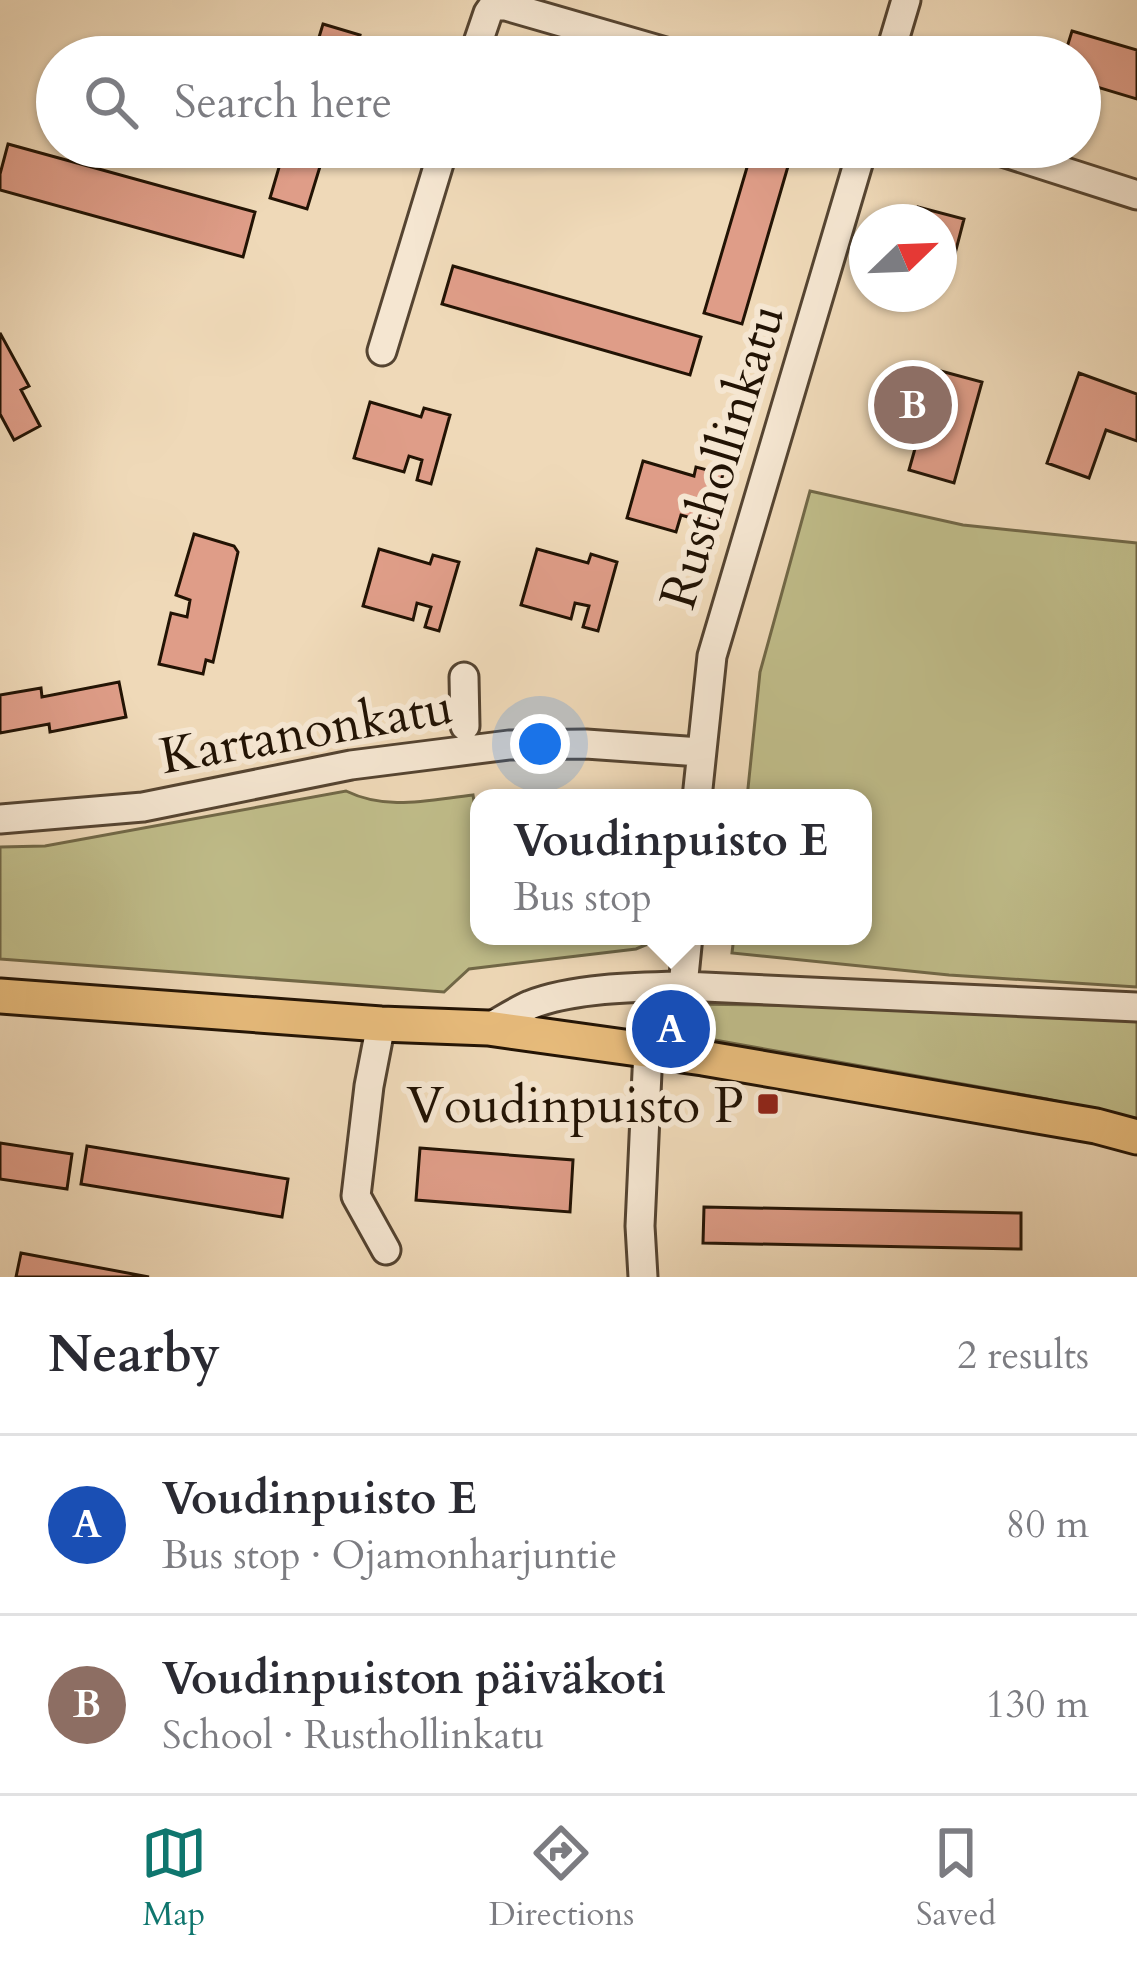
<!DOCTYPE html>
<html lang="en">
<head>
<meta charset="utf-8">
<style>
  body { margin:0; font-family:Cardo,serif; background:#f7f7f7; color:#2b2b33 }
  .compass { position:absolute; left:849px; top:204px; width:108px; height:108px; border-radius:50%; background:#fff; box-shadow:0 3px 9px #0004; rotate:67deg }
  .you { position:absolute; left:540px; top:744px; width:42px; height:42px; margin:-30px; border:9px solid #fff; border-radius:50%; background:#1a73e8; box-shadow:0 0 0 18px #1a73e833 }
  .badge { display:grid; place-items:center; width:78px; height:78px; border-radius:50%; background:#0f766e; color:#fff; font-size:39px; font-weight:700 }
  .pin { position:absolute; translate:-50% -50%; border:6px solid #fff; box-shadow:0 3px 12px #0006 }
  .popup { position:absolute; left:470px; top:789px; width:402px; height:156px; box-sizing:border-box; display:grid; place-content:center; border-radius:24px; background:#fff; filter:drop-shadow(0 3px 9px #0005); font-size:39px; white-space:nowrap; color:#7c7c81 }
  .popup b { font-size:45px; color:#2b2b33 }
  .popup::after { content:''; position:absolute; left:50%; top:100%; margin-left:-24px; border:24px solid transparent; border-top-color:#fff }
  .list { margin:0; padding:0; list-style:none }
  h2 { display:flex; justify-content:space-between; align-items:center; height:156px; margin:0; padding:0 48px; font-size:51px }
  h2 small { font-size:39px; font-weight:400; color:#7c7c81 }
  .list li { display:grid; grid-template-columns:78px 1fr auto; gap:36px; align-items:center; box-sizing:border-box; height:180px; padding:0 48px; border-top:3px solid #e1e1e2 }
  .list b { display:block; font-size:45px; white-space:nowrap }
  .list p { margin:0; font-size:39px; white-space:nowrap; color:#7c7c81 }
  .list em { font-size:39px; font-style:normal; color:#7c7c81 }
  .icon { flex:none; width:66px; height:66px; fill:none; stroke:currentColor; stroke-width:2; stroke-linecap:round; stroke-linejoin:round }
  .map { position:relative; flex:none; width:1137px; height:1277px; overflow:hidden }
  .search { position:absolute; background:#fff; box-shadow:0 3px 9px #0004; left:36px; right:36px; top:36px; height:132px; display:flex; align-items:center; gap:30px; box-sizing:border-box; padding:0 42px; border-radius:66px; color:#7c7c81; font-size:45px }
  .sheet { height:516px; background:#fff }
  nav { display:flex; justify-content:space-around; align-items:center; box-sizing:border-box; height:168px; border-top:3px solid #e1e1e2; background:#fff; font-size:33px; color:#7c7c81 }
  nav a { display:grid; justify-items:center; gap:6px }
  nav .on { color:#0f766e }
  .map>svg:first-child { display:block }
</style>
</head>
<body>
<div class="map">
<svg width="1137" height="1277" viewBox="0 0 1137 1277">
  <rect width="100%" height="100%" fill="#efd9b8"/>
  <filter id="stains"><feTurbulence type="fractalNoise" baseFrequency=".00167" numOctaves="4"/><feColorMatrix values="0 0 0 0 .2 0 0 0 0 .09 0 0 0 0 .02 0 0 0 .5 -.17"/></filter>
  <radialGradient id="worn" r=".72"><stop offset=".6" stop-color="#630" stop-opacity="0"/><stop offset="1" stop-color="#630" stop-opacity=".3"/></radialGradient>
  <!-- green -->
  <path fill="#c0bd8a" stroke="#716847" stroke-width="3" d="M810 491 963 525 1137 543V987L949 975 732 953 734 936H863V798H747L760 672Z
    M346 791C387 811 428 800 473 795L479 834V936H653L648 944 636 949 469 969 444 992 0 959V847L45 846Z
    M691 1004 834 1006 1137 1019V1120L1047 1099 692 1036Z"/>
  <!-- building -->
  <path fill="#df9d88" stroke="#221304" stroke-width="3" d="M323 24 360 35 354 57H313Z
    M1072 31 1137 50V99L1080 82V57H1064Z
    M8 144 255 212 243 257 0 190V174Z
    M285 147H326L307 209 270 198Z
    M753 147 791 156 742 324 704 313Z
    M918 207 964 219 950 273 939 271V222H914Z
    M453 266 701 337 690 375 442 304Z
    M0 333 29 386 21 390 40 426 14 440 0 414Z
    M937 370 982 382 954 483 909 470Z
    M1079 373 1137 394V441L1106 430 1089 478 1047 463Z
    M370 402 421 417 424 408 450 415 431 484 417 480 422 460 409 456 404 472 354 458Z
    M643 461 694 476 696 467 723 474 703 543 689 539 695 519 681 515 676 532 627 518Z
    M194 534 234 546 238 552 213 662 206 660 203 674 159 664 171 613 187 617 190 600 176 595Z
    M379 549 430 564 433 555 459 562 439 631 425 627 431 607 417 603 413 620 363 606Z
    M537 549 588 563 591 554 617 562 598 631 583 627 589 606 575 603 571 619 521 605Z
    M119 682 126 717 50 732 49 724 0 733V695L41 688 42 697Z
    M0 1143 72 1154 67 1189 0 1179Z
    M87 1146 288 1179 282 1217 81 1184Z
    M420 1148 573 1160 570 1212 416 1200Z
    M704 1207 1021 1213V1249L703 1243Z
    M21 1253 149 1277H16Z"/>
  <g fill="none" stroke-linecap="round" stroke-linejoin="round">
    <!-- minor casing -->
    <g stroke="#554431" stroke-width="33">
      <path id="minor" d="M473 57 488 13 493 6H506L683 57
        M889 57 906 0
        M987 147 1137 195
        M382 351 444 147
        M464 677 465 726
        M697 798 712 656 863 147
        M0 819 143 807 351 765 509 745 586 744 700 752
        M683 986 688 936
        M381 1024 369 1086 356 1196 386 1250
        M488 1028C501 1021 516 1011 530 1005 573 988 637 987 683 986L1137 1007
        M643 1277 640 1226 648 1050"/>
    </g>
    <!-- major casing -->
    <g stroke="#221304" stroke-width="39">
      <path id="major" d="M0 996 381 1024 488 1028 703 1058 1096 1126 1137 1137"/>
    </g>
    <!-- minor -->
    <use href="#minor" stroke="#f5e6d1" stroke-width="27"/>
    <!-- major -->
    <use href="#major" stroke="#e8bc7c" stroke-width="33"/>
  </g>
  <!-- markers -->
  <rect fill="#8f2418" stroke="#f5e6d1" stroke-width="4.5" x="756" y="1092" width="24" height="24" rx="6"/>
  <g text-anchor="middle" stroke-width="12" stroke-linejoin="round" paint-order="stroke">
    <!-- street labels -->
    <g font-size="51" fill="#221304" stroke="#f5e6d1">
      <text transform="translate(721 456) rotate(-73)" y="18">Rusthollinkatu</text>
      <text transform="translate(306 730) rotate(-10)" y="18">Kartanonkatu</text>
    </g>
    <!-- poi labels -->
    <g font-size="51" fill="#221304" stroke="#f5e6d1" text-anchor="end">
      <text x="744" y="1122">Voudinpuisto P</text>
    </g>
  </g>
  <rect width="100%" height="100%" filter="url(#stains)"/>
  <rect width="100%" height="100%" fill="url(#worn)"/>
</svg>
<svg class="compass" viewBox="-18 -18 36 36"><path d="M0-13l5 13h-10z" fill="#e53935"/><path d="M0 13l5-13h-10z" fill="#7c7c81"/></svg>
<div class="you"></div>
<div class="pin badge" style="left:671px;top:1029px;background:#1a4fb4">A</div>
<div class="popup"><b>Voudinpuisto E</b>Bus stop</div>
<div class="pin badge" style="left:913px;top:405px;background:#8d6e63">B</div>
<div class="search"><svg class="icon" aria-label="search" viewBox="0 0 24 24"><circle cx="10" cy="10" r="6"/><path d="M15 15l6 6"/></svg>Search here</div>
</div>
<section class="sheet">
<h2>Nearby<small>2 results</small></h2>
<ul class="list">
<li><span class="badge" style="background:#1a4fb4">A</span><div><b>Voudinpuisto E</b><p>Bus stop · Ojamonharjuntie</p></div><em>80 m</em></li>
<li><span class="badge" style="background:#8d6e63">B</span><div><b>Voudinpuiston päiväkoti</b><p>School · Rusthollinkatu</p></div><em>130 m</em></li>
</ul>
</section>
<nav>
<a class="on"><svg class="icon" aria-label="map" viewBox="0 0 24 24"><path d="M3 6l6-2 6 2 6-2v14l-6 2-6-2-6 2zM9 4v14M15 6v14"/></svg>Map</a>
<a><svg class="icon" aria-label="directions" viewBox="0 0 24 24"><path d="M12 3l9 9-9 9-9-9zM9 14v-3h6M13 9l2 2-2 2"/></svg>Directions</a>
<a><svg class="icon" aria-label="saved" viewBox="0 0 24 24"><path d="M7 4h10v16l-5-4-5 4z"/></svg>Saved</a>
</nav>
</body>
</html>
